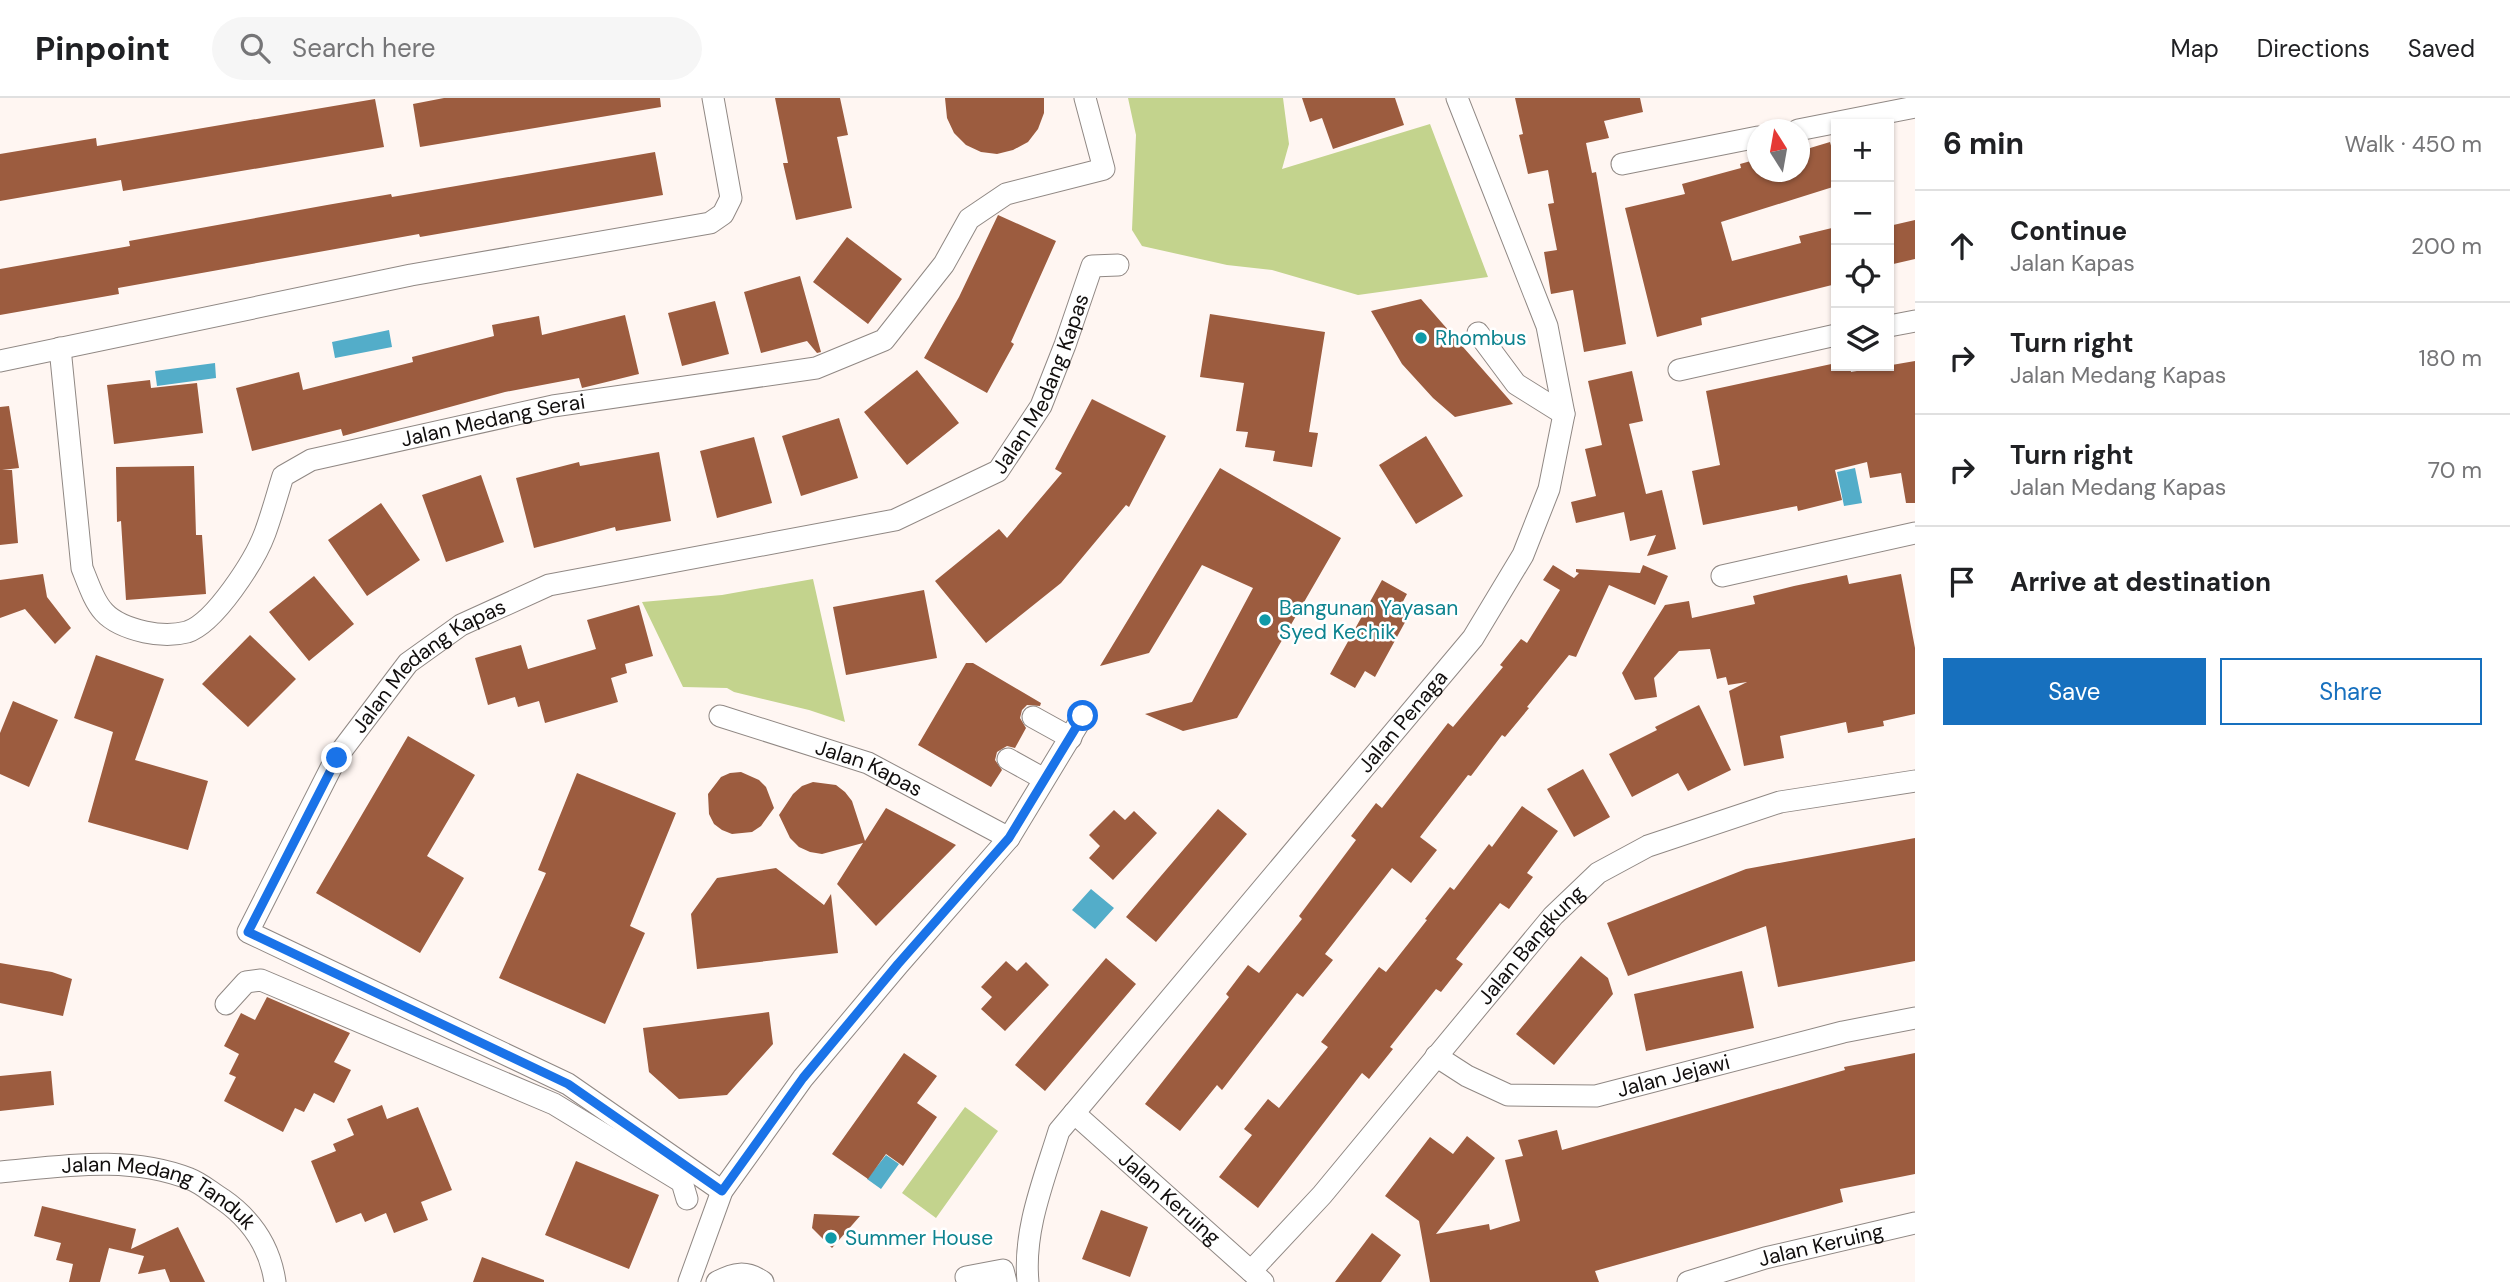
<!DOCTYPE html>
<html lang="en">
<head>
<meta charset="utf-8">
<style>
  body { margin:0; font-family:"DM Sans",sans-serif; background:#f6f6f6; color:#202124 }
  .controls { position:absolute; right:21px; top:21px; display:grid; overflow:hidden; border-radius:0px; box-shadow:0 2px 5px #0004 }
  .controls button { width:63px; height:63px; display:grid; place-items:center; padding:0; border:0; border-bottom:2px solid #e0e0e0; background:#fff; color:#202124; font:35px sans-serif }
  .compass { position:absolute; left:1747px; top:21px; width:63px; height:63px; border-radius:50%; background:#fff; box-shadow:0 2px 5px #0004; rotate:349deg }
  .stop { position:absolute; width:21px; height:21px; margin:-16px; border:5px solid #1a73e8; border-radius:50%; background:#fff }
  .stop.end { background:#1a73e8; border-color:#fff; box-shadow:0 2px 7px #0008 }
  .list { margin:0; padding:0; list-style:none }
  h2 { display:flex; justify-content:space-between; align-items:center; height:91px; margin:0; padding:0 28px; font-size:30px }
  h2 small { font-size:23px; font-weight:400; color:#757577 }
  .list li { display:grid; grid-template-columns:46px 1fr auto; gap:21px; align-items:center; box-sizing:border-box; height:112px; padding:0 28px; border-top:2px solid #e0e0e0 }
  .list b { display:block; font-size:26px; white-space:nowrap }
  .list p { margin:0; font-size:23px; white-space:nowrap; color:#757577 }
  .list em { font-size:23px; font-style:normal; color:#757577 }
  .actions { display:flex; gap:14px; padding:21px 28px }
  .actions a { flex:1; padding:16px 0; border:2px solid #1770be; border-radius:0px; text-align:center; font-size:24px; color:#1770be }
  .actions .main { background:#1770be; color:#fff }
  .icon { flex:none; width:38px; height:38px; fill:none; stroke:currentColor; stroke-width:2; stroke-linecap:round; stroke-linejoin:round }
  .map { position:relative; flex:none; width:1915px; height:1184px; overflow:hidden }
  header { display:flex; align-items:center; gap:42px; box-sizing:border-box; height:98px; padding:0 35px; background:#fff; border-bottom:2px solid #e0e0e0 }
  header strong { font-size:33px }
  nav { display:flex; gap:38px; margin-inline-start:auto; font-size:24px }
  .search { width:490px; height:63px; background:#f6f6f6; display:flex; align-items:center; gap:18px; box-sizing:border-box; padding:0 24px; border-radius:38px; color:#757577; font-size:26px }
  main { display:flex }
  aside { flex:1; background:#fff }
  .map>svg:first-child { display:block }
</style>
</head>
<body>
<header>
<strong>Pinpoint</strong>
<div class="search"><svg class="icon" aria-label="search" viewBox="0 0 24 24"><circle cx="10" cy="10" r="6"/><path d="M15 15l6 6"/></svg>Search here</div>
<nav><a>Map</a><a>Directions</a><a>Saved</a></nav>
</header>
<main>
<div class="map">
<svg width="1915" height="1184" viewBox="0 0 1915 1184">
  <rect width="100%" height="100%" fill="#fff6f2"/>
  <!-- green -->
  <path fill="#c3d38d" d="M1128 0H1283L1289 46 1282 71 1430 26 1488 179 1358 197 1272 172 1227 167 1142 148 1132 132 1136 37Z
    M813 481 845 624 809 612 734 594 727 590 683 589 642 504 722 497Z
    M965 1009 998 1033 936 1120 902 1095Z"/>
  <!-- water -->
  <path fill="#53adc9" d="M389 232 392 249 335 260 332 244Z
    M215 265 216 280 157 288 155 273Z
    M1855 370 1862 405 1844 408 1837 374Z
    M1091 791 1114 810 1095 831 1072 812Z
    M886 1057 899 1066 881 1091 867 1081Z"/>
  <!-- building -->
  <path fill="#9c5c3f" d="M444 0H660L661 9 420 49 413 6Z
    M775 0H840L848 37 837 39 852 110 796 122 783 65H788Z
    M945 0H1044V15L1038 31 1028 44 1013 52 997 56 981 54 966 47 954 35 947 20Z
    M1302 0H1395L1404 27 1333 51 1322 20 1310 24Z
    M1515 0H1640L1643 14 1604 23 1609 40 1586 45 1592 75 1596 74 1626 246 1584 254 1573 192 1551 196 1544 154 1557 152 1548 106 1554 105 1548 72 1528 76 1519 37 1523 36Z
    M375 1 384 49 123 93 121 82 0 103V56L96 40 97 48Z
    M1830 44 1836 66V88L1721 124 1732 163 1801 145 1799 138 1836 129V186L1701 220 1702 227 1657 239 1625 110 1685 96 1682 86 1741 70 1740 66 1758 61V74H1800V53Z
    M655 54 663 97 420 139 419 136 118 190 119 196 0 217V171L130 148 129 143 327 107 391 96 392 99Z
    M998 117 1056 143 1011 244 1014 246 987 295 924 260 959 199Z
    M1915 122V161L1889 167V128Z
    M847 139 902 181 868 226 813 184Z
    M800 178 821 254 817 255 807 243 761 255 744 194Z
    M1421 201 1513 306 1455 319 1433 300 1402 266 1371 213Z
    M715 203 729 256 682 268 668 215Z
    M1210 216 1325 234 1309 334 1318 335 1312 369 1273 363 1275 353 1245 349 1248 334 1236 333 1244 285 1200 279Z
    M625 217 639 276 582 290 579 280 505 294 343 338 341 331 252 353 236 290 299 274 303 292 413 264 412 259 494 238 492 227 539 218 542 237Z
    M1915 263V405H1906L1901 375 1870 380 1867 364 1835 372 1842 402 1798 413 1797 408 1703 427 1692 373 1720 367 1706 293 1836 265V268H1850L1851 274Z
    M917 272 959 325 907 367 864 314Z
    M1632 273 1643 323 1629 326 1646 396 1662 392 1676 451 1647 458 1656 437 1630 443 1624 414 1576 425 1571 404 1596 398 1585 351 1602 347 1588 283Z
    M150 282 151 290 197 285 203 335 114 346 107 287Z
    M1092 301 1166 338 1129 409 1126 407 1061 485 986 545 935 483 999 431 1007 440 1062 375 1055 371Z
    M9 308 19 370 2 372H12L18 445 0 447V309Z
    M839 320 858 380 801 398 782 338Z
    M1426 338 1463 398 1416 426 1379 367Z
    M754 339 772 405 717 420 700 353Z
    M659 354 671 423 616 433 615 429 534 450 516 380 579 364 580 368Z
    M194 368 196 437H202L206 496 126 502 121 423 117 424 116 369Z
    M1220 370 1341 440 1237 620 1183 633 1145 616 1192 604 1253 490 1202 467 1149 555 1100 568Z
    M481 377 504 444 446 464 422 397Z
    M381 405 420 462 367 498 328 442Z
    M1553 467 1574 480 1579 475 1576 474V471L1640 475 1643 467 1668 478 1655 507 1609 487 1576 559 1569 557 1527 609 1529 610 1505 639 1502 637 1471 678 1468 677 1420 739 1437 752 1411 785 1392 770 1325 856 1333 862 1303 899 1297 895 1222 992 1217 987 1180 1033 1145 1006 1229 899 1226 896 1248 867 1259 875 1302 821 1299 818 1356 742 1351 738 1376 705 1382 710 1448 625 1453 629 1503 569 1500 567 1521 541 1527 545 1560 492 1543 482Z
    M43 476 47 499 71 530 55 546 25 511 0 520V482Z
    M1901 476 1915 550V616L1883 623 1884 628 1848 635 1846 624 1780 638 1784 660 1744 668 1729 593 1747 584 1728 587 1726 579 1717 581 1710 551 1679 553 1654 580 1657 599 1635 602 1622 575 1665 507 1689 503 1692 520 1755 506 1753 498 1794 488 1847 477 1849 486Z
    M314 478 354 526 309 563 269 514Z
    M1382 482 1407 496 1399 511 1409 517 1375 579 1365 573 1355 590 1330 576Z
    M924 492 937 560 846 577 833 509Z
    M639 507 653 558 625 566 627 575 611 580 618 604 545 625 539 603 518 609 515 599 488 607 475 560 521 547 528 571 596 551 587 522Z
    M250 537 296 581 248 629 202 586Z
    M96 557 164 581 135 662 208 683 188 752 88 724 113 634 74 620Z
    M966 565H973L1041 605 1040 608 1027 607 1022 612 1020 620 1026 630 1015 650 1007 648 997 654 995 662 1002 672 991 689 918 647Z
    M13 603 58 622 29 689 0 676V635Z
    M1699 607 1731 672 1688 693 1678 675 1632 699 1609 656 1657 632 1655 629Z
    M408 638 475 677 427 758 464 780 420 855 316 795Z
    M1583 671 1610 719 1574 739 1547 691Z
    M741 674 759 682 766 689 774 710 761 728 752 734 732 736 722 732 714 726 709 716 708 696 721 679 730 675Z
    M577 675 676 715 630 828 645 835 605 926 499 880 546 775 538 772Z
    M813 684 836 687 845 694 852 703 865 743 886 710 956 747 876 828 837 786 863 745 822 756 810 754 799 749 790 740 779 717 793 696 802 688Z
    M1522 708 1558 733 1527 775 1533 779 1509 811 1500 805 1456 861 1463 866 1441 894 1436 891 1390 949 1393 951 1369 981 1362 975 1258 1110 1219 1079 1252 1037 1244 1031 1268 1001 1279 1010 1328 949 1321 944 1379 869 1386 874 1427 822 1425 821 1450 789 1454 792 1489 746 1492 749Z
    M1218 711 1247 736 1156 844 1126 819Z
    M1114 712 1125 722 1134 713 1157 735 1113 782 1089 760 1100 748 1089 737Z
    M1915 740V863L1778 889 1766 828 1628 878 1607 825 1746 771Z
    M776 770 824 807 831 796 838 855 697 871 691 816 717 780Z
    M1581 858 1608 880 1613 896 1554 967 1516 936Z
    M1106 860 1136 886 1045 993 1015 967Z
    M1006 863 1017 873 1026 864 1049 887 1005 933 981 911 992 899 981 889Z
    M0 865 52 874 72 881 63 918 0 905Z
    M1742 873 1754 930 1646 953 1634 896Z
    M267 899 350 935 334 964 351 972 334 1005 314 995 304 1014 295 1010 283 1034 224 1003 236 979 229 976 239 956 224 948 241 915 255 922Z
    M769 914 773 946 727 997 679 1001 649 974 643 930Z
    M904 955 937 978 917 1005 937 1019 903 1068 886 1056 868 1081 832 1056Z
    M1915 955V1076L1840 1091 1843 1104 1595 1173 1599 1184H1430L1419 1123 1385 1098 1430 1039 1453 1056 1467 1038 1495 1060 1436 1136 1489 1126 1490 1132 1520 1123 1505 1062 1523 1058 1518 1042 1557 1032 1562 1052 1845 972 1844 969Z
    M51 973 54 1007 0 1013V978Z
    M382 1007 387 1021 418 1009 452 1092 421 1104 428 1122 394 1135 386 1115 365 1124 361 1115 336 1125 311 1063 336 1053 333 1046 354 1037 347 1021Z
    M576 1063 659 1097 629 1171 545 1137Z
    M42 1108 136 1131 131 1151 178 1129 205 1184H170L165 1171 138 1176 144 1158 109 1150 100 1184H69L73 1166 56 1162 61 1145 34 1138Z
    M1101 1112 1148 1129 1130 1179 1082 1161Z
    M814 1116 860 1118 832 1150 812 1130Z
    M1372 1135 1401 1157 1381 1184H1335Z
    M482 1159 544 1182V1184H473Z"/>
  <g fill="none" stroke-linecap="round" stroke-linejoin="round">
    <!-- minor casing -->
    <g stroke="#908884" stroke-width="23">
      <g id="minor">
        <path d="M1798 32 1915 9"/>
        <path d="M1622 66 1758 39"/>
        <path d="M1889 228 1915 223"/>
        <path d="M1478 235 1516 286 1564 316"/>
        <path id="s1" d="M60 250 82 470C97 508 101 524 145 534 159 537 172 538 187 534 215 525 255 462 265 435 272 416 277 397 283 378L311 362 553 308 816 270 884 242 944 166 969 121 1006 96 1104 71 1085 0"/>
        <path d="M0 263 411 177 710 125 723 116 731 100 713 0"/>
        <path d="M1679 272 1836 237"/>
        <path d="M1722 478 1915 435"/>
        <path id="s2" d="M720 618 868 665 1009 740"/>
        <path d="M1033 619 1071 640"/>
        <path d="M1008 661 1044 681"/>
        <path d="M226 906 246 884 261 882 554 1006 682 1084 687 1101"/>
        <path id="s3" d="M1436 958 1467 978 1508 997 1596 998 1843 934 1915 920"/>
        <path id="s4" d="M1074 1015 1263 1184"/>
        <path id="s5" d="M0 1074C64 1068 129 1057 190 1081 201 1085 212 1095 222 1101 251 1121 270 1149 275 1184"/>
        <path id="s6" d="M722 1093 568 986 248 834 336 660 408 565 461 527 549 487 895 422 998 373 1041 308 1065 247 1092 168 1118 167"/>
        <path id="s7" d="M1251 1173 1322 1097 1553 818 1598 775 1648 748 1780 704 1915 683"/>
        <path d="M966 1179 1003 1172 1006 1184"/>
        <path d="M689 1184 722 1093 803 980 898 867 1009 740 1083 618"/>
        <path d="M717 1184C734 1175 746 1172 763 1184"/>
        <path id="s8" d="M1028 1184C1023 1132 1044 1082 1059 1033L1473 540 1523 457 1549 391 1564 316 1547 228 1457 0"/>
        <path id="s9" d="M1688 1184 1765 1160 1915 1125"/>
      </g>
    </g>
    <!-- minor -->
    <use href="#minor" stroke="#fff" stroke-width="21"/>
  </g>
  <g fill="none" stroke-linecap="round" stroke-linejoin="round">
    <!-- route -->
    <path stroke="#1a73e8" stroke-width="9" d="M337 660 248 834 568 986 722 1093 803 980 898 866 1009 740 1083 618"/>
  </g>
  <!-- markers -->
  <g fill="#0f9aa8" stroke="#fff" stroke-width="2.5">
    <circle cx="1421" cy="240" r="7"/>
    <circle cx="1265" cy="522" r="7"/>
    <circle cx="831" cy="1140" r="7"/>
  </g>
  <g text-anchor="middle" stroke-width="5" stroke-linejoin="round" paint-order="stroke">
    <!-- culture labels -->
    <g font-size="21" fill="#0d838f" stroke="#fff" text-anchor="start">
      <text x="1435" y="247">Rhombus</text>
      <text x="1279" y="517">Bangunan Yayasan<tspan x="1279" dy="24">Syed Kechik</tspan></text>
      <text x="845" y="1147">Summer House</text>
    </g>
    <!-- street labels -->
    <g font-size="21" fill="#110e0d" stroke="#fff">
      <text dy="7" stroke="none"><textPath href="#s6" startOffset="1582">Jalan Medang Kapas</textPath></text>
      <text dy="7" stroke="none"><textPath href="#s1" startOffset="766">Jalan Medang Serai</textPath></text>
      <text dy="7" stroke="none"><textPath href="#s6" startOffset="870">Jalan Medang Kapas</textPath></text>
      <text dy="7" stroke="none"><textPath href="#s8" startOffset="690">Jalan Penaga</textPath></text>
      <text dy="7" stroke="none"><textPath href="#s2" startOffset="158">Jalan Kapas</textPath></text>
      <text dy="7" stroke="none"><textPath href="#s7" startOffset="430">Jalan Bangkung</textPath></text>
      <text dy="7" stroke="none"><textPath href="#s3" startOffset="250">Jalan Jejawi</textPath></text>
      <text dy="7" stroke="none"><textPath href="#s4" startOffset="128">Jalan Keruing</textPath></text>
      <text dy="7" stroke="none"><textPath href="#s5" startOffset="166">Jalan Medang Tanduk</textPath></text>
      <text dy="7" stroke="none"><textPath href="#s9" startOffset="138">Jalan Keruing</textPath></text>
    </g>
  </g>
</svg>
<div class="controls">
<button>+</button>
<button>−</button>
<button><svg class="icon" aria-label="locate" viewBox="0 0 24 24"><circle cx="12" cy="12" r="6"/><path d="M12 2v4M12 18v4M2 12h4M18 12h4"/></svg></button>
<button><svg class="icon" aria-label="layers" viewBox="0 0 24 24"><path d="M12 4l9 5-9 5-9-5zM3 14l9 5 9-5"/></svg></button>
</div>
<svg class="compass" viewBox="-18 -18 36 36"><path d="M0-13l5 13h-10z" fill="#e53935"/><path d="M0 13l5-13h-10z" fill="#757577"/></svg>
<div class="stop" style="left:1083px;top:618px"></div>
<div class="stop end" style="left:337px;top:660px"></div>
</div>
<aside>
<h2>6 min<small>Walk · 450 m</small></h2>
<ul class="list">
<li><svg class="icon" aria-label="ahead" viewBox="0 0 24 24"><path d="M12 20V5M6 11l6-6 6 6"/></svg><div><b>Continue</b><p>Jalan Kapas</p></div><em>200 m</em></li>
<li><svg class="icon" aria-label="right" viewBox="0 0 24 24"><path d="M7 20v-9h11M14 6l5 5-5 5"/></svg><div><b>Turn right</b><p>Jalan Medang Kapas</p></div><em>180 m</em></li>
<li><svg class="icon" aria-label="right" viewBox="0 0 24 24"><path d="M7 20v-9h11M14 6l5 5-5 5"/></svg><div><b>Turn right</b><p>Jalan Medang Kapas</p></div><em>70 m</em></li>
<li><svg class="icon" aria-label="arrive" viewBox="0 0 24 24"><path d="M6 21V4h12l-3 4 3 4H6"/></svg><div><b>Arrive at destination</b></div></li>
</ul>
<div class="actions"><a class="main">Save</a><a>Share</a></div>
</aside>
</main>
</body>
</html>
